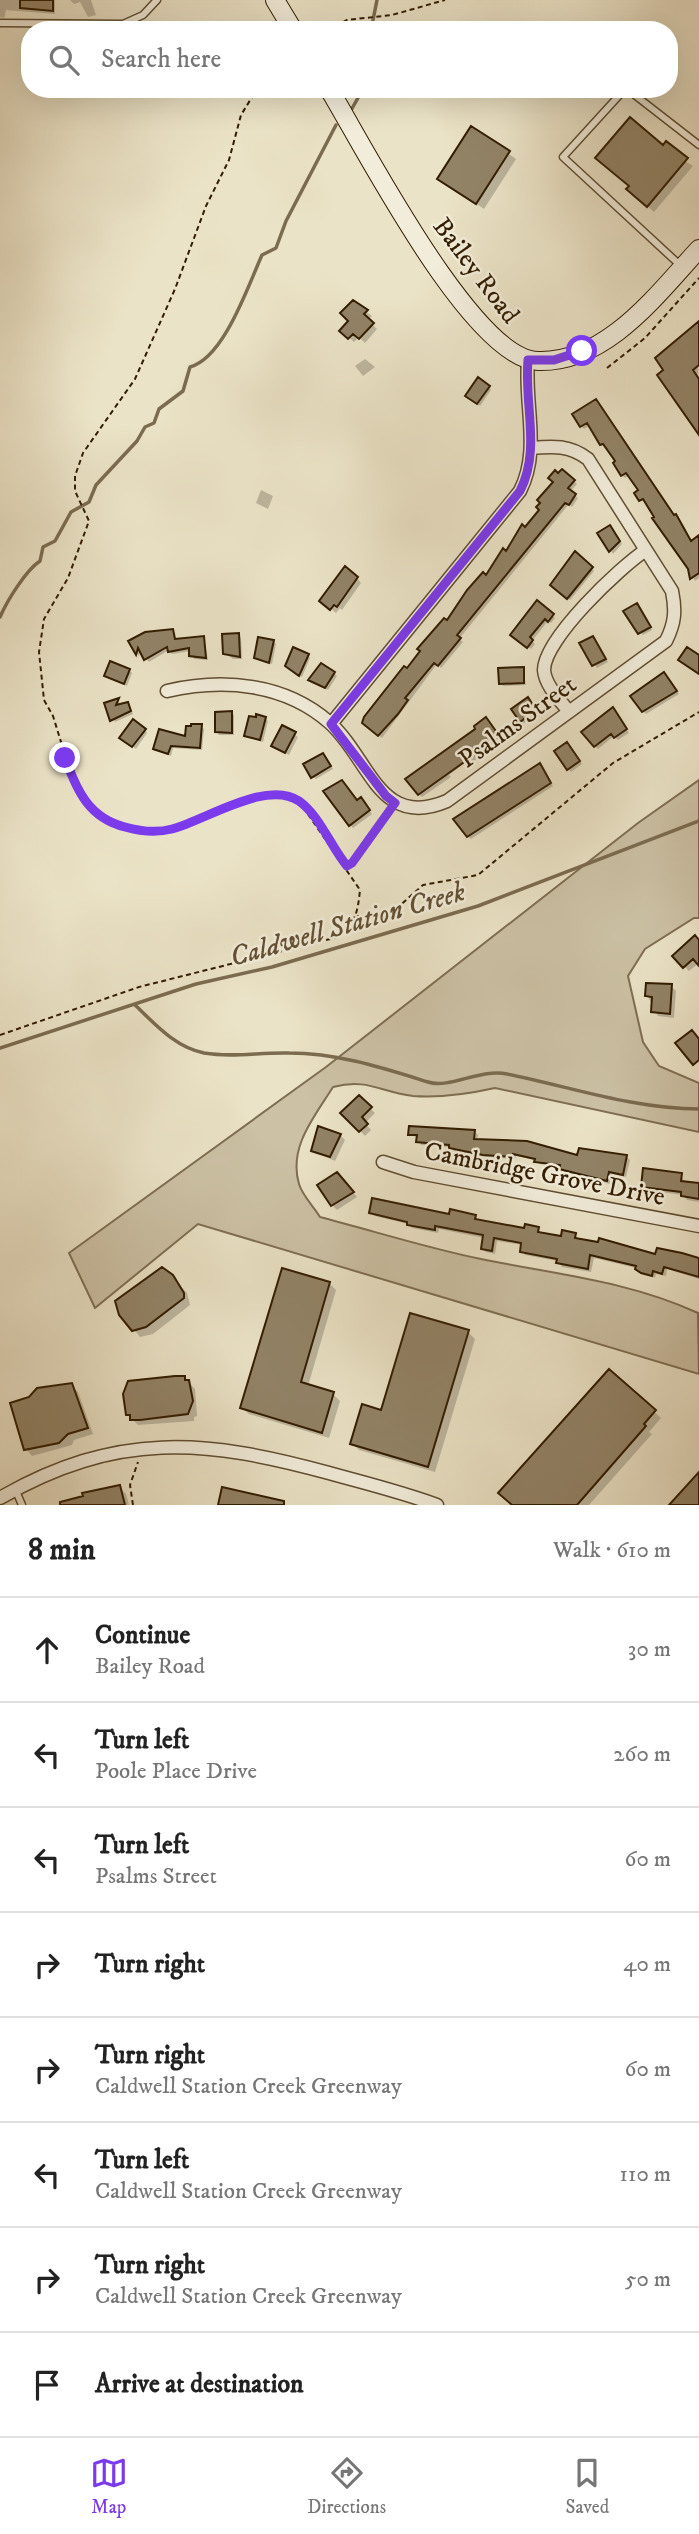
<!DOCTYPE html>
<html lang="en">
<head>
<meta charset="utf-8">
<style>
  body { margin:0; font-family:"IM FELL DW Pica",serif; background:#f6f6f6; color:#222 }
  .stop { position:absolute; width:21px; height:21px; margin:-16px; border:5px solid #7c3aed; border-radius:50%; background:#fff }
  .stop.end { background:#7c3aed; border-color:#fff; box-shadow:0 2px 7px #0008 }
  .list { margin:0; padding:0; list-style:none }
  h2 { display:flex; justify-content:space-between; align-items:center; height:91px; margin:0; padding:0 28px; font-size:30px }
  h2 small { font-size:23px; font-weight:400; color:#767676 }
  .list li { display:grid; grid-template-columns:46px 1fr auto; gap:21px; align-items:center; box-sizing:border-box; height:105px; padding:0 28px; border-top:2px solid #e0e0e0 }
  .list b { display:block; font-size:26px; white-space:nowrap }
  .list p { margin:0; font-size:23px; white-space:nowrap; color:#767676 }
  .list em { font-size:23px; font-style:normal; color:#767676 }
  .icon { flex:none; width:38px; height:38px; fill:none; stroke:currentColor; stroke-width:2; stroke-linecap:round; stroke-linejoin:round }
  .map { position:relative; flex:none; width:699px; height:1505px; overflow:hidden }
  .search { position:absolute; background:#fff; box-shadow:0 7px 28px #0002; left:21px; right:21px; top:21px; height:77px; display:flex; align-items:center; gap:18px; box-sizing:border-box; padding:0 24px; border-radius:28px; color:#767676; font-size:26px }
  .sheet { height:931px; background:#fff }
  nav { display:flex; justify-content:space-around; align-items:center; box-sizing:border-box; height:98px; border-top:2px solid #e0e0e0; background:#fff; font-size:19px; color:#767676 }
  nav a { display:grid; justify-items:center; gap:4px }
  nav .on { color:#7c3aed }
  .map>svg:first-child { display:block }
</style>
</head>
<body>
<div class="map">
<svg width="699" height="1505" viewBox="0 0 699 1505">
  <rect width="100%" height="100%" fill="#ebe3c7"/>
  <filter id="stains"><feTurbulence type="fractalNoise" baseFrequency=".00286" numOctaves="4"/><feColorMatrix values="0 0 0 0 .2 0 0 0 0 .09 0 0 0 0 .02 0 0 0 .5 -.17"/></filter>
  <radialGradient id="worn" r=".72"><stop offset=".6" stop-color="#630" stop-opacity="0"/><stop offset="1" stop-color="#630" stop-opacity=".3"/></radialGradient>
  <!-- green -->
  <path fill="#ccc1a5" stroke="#7f6e52" stroke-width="2" d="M699 780V918H694L645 949 628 976 643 1042 659 1066 699 1083V1132L495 1088C468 1094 440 1098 413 1096 380 1092 368 1078 333 1087 315 1116 288 1147 299 1184 302 1195 314 1207 320 1217 374 1231 427 1248 481 1259 554 1274 629 1281 698 1313L699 1374 198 1224 95 1308 69 1253 326 1067 638 823Z"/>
  <!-- shadow -->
  <path fill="#0003" d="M0 0H55V14L6 10 4 18 0 17Z
    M70 0H91L96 15 88 17 80 2 74 4Z
    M471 128 516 159 484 209 439 178Z
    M663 148 693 166 654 212 635 195Z
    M353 302 372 316 368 320 377 329 365 343 359 337 354 342 342 331 351 321Z
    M699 324 698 377 699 432 660 375Z
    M365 359 375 367 363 376 355 366Z
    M489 387 491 390 480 406 470 399Z
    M595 401 674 517 679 519 699 553V578L695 581 647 501 641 500 637 493 640 491 629 475 625 478 622 475 618 462 591 425 584 429 581 426Z
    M562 471 577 484 570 492 578 498 572 507 569 504 459 639 463 642 441 668 437 664 382 738 367 726 408 671 541 510Z
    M261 490 273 496 268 509 256 503Z
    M613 530 622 544 613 554 600 534Z
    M575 554 594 571 570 600 552 585Z
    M357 578 361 583 342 610 340 608 336 613 326 605Z
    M538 603 555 618 551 623 548 621 532 641 535 644 531 649 515 637Z
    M640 608 652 630 643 635 640 632Z
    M172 631 176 640 204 638 208 660 194 659 191 651 172 654 169 650 149 662 141 650 139 656 137 654 131 642Z
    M238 635 241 638 242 659H233L225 653Z
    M273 641 276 644 272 664 259 660 256 657Z
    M595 641 608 662 597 668 582 644Z
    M307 655 310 658 302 677 290 668Z
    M523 668 526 685 503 686 500 683Z
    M129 670 132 673 127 686 106 676Z
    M334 673 337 676 328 690 313 682Z
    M667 677 679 694 646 714 643 711Z
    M119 700 120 706 127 703 130 706 133 714 115 722 107 704Z
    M530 702 538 713 524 723 521 721Z
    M616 712 629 733 618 740 614 736 598 749 595 746Z
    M231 713 234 715V735H219L217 732Z
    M265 718 268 721 263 742 249 738 246 735Z
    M489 722 500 738 478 758 471 763 469 760 449 775 451 777 422 797 419 794Z
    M201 726 204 729 202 750 173 748 171 756 155 749 186 739Z
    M283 727 298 737 289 755 276 749Z
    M145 730 147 733 136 749 125 741Z
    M570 747 582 764 571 772 556 752Z
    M326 758 333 769 316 779 313 777Z
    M542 768 553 786 471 839 468 836Z
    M363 802 372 814 353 828 350 825Z
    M699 942V963L689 971 674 956Z
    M671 986 676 991 674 1018 658 1016 647 995Z
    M359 1097 375 1113 365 1123 371 1130 365 1136 343 1113Z
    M319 1129 340 1135 345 1140 335 1161 312 1151Z
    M474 1131 478 1135 477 1141 579 1157 580 1150 627 1157 630 1160 626 1177 612 1174 610 1184 565 1172 562 1167 539 1164 535 1160 516 1156 515 1159 487 1157 454 1151 450 1147 421 1145 418 1138 410 1134Z
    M681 1174 685 1183 699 1185V1202L687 1200 683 1195 646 1190 642 1186Z
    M341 1179 357 1197 337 1210 332 1205Z
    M371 1212 475 1216 478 1220 526 1230 538 1229 541 1234 562 1238 575 1234 578 1241 699 1260V1279L667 1269 666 1276 656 1274 655 1278 636 1268 594 1258 591 1272 562 1267 558 1261 525 1255 522 1251 523 1245 497 1241 495 1254 486 1252 482 1248 484 1238 439 1229 438 1233 412 1228 408 1224 375 1216Z
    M166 1270 187 1293 190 1305 153 1334 140 1337 116 1307 153 1274Z
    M283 1270 330 1284 336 1290 308 1386 333 1394 340 1401 329 1438 249 1414 242 1408Z
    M468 1332 475 1339 435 1472 359 1450 352 1443Z
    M609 1371 661 1418 649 1432 652 1434 589 1505H513Z
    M184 1378 195 1389 197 1416 194 1417V1421L138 1425 128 1415Z
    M71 1385 78 1392 93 1434 74 1440 72 1445 32 1456 26 1449Z
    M119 1487 126 1494 129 1505H72Z"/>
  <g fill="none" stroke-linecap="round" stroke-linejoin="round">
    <!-- stream -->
    <path stroke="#7b6b4f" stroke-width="3.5" d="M371 30 377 0
      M350 112 363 89
      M0 617C7 601 26 570 40 561L43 547 55 541 71 512 89 502 96 485 137 441 145 427 154 423 159 409 183 391 190 367C224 358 248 286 262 255L276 248 286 221 336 125
      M135 1005C156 1025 175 1047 204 1053 233 1058 260 1052 289 1053 338 1053 383 1068 428 1082 450 1089 481 1068 507 1074 571 1087 634 1109 699 1109
      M0 1048 196 984 272 967 478 906 699 821"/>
  </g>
  <!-- building -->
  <path fill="#928367" stroke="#321c00" stroke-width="2" d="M20 0H53V11L20 8Z
    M630 117 663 145 666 141 688 158 647 207 626 189 629 186 595 158Z
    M471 126 510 151 476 204 437 179Z
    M353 300 368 310 364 314 374 323 359 339 353 334 348 339 339 331 348 321 340 313Z
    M699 321V365L693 370 699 379V435L657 375 663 370 655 358Z
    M478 377 490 386 477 404 465 396Z
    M596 399 674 515 676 514 691 541 699 535V573L690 579 688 569 652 518 654 517 643 499 639 501 634 493 638 490 626 473 621 476 613 463 615 461 603 444 600 445 587 423 580 427 572 414Z
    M562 469 575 480 568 488 576 494 569 505 565 503 457 635 461 638 438 666 434 663 405 698 408 700 398 714 378 736 362 723 364 717 404 666 407 668 420 651 417 649 444 618 447 620 467 590 483 572 486 575 503 548 506 551 522 524 525 527 539 510 536 507 540 503 537 500 553 482 548 478 555 470 558 473Z
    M610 525 620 541 609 552 597 533Z
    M575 551 593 567 567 599 550 585Z
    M345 566 358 577 337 607 334 605 330 610 319 601Z
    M537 600 554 614 548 622 545 619 530 637 533 640 527 648 510 635Z
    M637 603 651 627 638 634 623 611Z
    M173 629 175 639 204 636 206 658 189 656V648L168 652 167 647 144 660 138 648 136 655 128 641 145 632Z
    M239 633 240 657 223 654 222 634Z
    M593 636 606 659 592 666 579 643Z
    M258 637 274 640 269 663 254 658Z
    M293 647 309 654 299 676 285 666Z
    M687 647 699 655V674L678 660Z
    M110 661 130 669 124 684 104 676Z
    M321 663 335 672 325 688 308 680Z
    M524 667V683L499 684 498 668Z
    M664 672 677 691 642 712 630 696Z
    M528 697 536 710 520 722 511 709Z
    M119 698 116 705 128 702 131 711 110 721 104 703Z
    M613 707 627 729 614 738 611 734 594 747 581 732Z
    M232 711V733L215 732V712Z
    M256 714 266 717 260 740 244 736 249 716 256 717Z
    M486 717 498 734 495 740 418 795 405 779 475 729 474 726Z
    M133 719 146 729 132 747 119 738Z
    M191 724H202L200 748 171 746 168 754 153 749 159 729 185 736 186 726H191Z
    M282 725 296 732 285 753 271 746Z
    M567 742 580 761 567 770 554 751Z
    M323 753 331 766 311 778 303 764Z
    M540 763 551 783 467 837 453 819Z
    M342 780 357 800 361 797 370 810 349 826 323 791Z
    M695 935 699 940V966L693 959 683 968 672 956Z
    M646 983 672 984 670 1014 651 1012 652 997 645 996Z
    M692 1030 699 1039V1060L693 1065 675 1043Z
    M359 1095 372 1107 362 1117 368 1124 359 1132 340 1113Z
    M318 1126 341 1134 330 1157 311 1151Z
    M409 1126 475 1130 474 1139 527 1141 577 1155 579 1148 627 1155 623 1175 609 1172 607 1181 559 1169 560 1165 534 1162 535 1159 513 1154V1157L483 1155 449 1148V1145L416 1142 417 1135H408Z
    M643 1168 682 1173 681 1181 699 1183V1199L681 1196V1192L641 1187Z
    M337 1172 354 1192 331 1206 317 1185Z
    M372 1198 449 1214 450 1209 476 1215 475 1219 524 1228 525 1224 539 1227 538 1232 561 1236 562 1230 576 1233 575 1238 598 1242 599 1238 655 1254 657 1248 682 1253 699 1258V1277L664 1267 662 1274 653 1271 652 1276 641 1273 635 1269 636 1266 590 1255 588 1269 556 1263 557 1259 520 1252 521 1243 494 1238 492 1251 481 1249 483 1235 435 1226V1230L407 1225V1222L369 1213Z
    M162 1267 173 1275 184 1293V1298L146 1327 132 1331 119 1315 115 1301Z
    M282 1268 330 1282 301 1382 334 1392 322 1433 240 1408Z
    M410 1313 469 1330 428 1467 350 1444 362 1404 381 1410Z
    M609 1369 656 1410 644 1424 646 1426 577 1505H512L498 1493Z
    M175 1376H185V1380H189L193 1401 188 1414 140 1420H130V1415H126L123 1394 128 1381Z
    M72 1383 88 1428 68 1434 59 1443 24 1450 10 1403 29 1397 37 1388Z
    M699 1472V1505H669Z
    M120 1485 125 1505H60V1502L83 1496 82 1493Z
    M222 1487 284 1501V1505H218Z"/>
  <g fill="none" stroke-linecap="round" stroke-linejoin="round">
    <!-- lane casing -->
    <g stroke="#604e32" stroke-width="9">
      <path id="lane" d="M0 23 123 24 143 15 157 0
        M625 89 563 157 681 266
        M627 89 699 145
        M16 1491 22 1505"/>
    </g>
    <!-- street casing -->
    <g stroke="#604e32" stroke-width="15">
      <path id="street" d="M167 691C223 678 285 683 330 723 370 759 379 830 447 801L666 641C675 623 676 611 672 591L588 459C570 445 553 446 532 448
        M569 712C560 700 545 685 544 670 544 639 620 567 646 550
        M331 724 520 491C541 450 524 405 528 361
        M383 1162 414 1172 699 1226
        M0 1498C117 1431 205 1439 329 1473 365 1483 402 1492 437 1505"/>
    </g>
    <!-- secondary casing -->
    <g stroke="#321c00" stroke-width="20">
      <path id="secondary" d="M275 0 293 30
        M329 89C363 145 473 360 538 361 607 363 657 294 699 249"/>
    </g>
    <!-- path -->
    <path stroke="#321c00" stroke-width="2" stroke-dasharray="5 3.5" stroke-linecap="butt" d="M328 30 347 20 392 15 445 0
      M607 368 645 338 699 278
      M347 866 388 812
      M357 916 380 919 388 916 423 885 478 875 613 763 699 712
      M0 1035 139 987 338 937C356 925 358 909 360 890L299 801 270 794 170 830 147 831 112 824 89 809 73 781 53 716 44 700 39 652 44 619 68 578 89 521 75 491V476L83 453 135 379 175 289 206 206 229 160 241 115 257 89
      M133 1505 130 1485 138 1462"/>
    <!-- lane -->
    <use href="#lane" stroke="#f2eddb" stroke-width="6"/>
    <!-- street -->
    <use href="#street" stroke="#f2eddb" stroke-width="12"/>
    <!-- secondary -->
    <use href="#secondary" stroke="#f2eddb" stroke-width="18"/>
  </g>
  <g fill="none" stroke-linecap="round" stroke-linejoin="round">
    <!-- route -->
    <path stroke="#7c3aed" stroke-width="9" d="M65 758C77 791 89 818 125 827 139 831 157 833 172 829 206 820 267 779 299 801 320 816 331 847 347 866L352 863 395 803 386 796 331 724 520 491C541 450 524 405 528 360H554L582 351"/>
  </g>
  <g text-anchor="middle" stroke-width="5" stroke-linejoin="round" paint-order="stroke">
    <!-- street labels -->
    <g font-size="26" fill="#321c00" stroke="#f2eddb">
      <text transform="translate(477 270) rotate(53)" y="9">Bailey Road</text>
      <text transform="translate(517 721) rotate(-36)" y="9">Psalms Street</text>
      <text transform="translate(545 1173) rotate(11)" y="9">Cambridge Grove Drive</text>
    </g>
    <!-- water labels -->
    <g font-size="28" font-style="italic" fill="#635034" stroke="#f2eddb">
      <text transform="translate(347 923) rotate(-16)" y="10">Caldwell Station Creek</text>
    </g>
  </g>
  <rect width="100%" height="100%" filter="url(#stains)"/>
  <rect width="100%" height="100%" fill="url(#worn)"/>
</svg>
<div class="stop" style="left:582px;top:351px"></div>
<div class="stop end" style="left:65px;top:758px"></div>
<div class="search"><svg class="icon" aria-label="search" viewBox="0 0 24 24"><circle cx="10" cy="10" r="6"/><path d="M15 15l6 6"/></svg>Search here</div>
</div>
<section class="sheet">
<h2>8 min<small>Walk · 610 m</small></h2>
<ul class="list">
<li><svg class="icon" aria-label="ahead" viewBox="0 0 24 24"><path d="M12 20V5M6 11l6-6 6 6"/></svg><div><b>Continue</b><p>Bailey Road</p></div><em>30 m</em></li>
<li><svg class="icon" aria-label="left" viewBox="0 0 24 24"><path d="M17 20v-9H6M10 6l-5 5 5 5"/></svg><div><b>Turn left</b><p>Poole Place Drive</p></div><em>260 m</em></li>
<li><svg class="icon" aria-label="left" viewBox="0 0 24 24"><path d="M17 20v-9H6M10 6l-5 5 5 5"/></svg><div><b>Turn left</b><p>Psalms Street</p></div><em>60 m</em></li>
<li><svg class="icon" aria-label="right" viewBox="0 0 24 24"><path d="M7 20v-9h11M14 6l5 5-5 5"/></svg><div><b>Turn right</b></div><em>40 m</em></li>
<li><svg class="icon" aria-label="right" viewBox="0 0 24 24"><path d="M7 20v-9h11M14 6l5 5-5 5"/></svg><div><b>Turn right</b><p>Caldwell Station Creek Greenway</p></div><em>60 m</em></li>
<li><svg class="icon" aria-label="left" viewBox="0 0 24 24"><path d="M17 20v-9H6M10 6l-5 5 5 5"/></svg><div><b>Turn left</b><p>Caldwell Station Creek Greenway</p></div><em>110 m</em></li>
<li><svg class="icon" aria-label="right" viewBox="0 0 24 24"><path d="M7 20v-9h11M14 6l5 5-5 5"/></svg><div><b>Turn right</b><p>Caldwell Station Creek Greenway</p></div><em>50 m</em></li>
<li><svg class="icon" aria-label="arrive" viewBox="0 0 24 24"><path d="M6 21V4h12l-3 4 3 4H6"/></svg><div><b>Arrive at destination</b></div></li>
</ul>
</section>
<nav>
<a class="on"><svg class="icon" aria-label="map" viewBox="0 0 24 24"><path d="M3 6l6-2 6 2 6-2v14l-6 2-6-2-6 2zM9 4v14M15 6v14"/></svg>Map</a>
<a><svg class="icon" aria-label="directions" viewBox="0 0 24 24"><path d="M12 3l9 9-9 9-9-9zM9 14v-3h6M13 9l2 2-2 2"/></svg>Directions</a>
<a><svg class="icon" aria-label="saved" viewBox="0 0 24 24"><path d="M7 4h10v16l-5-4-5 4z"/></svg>Saved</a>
</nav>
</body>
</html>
